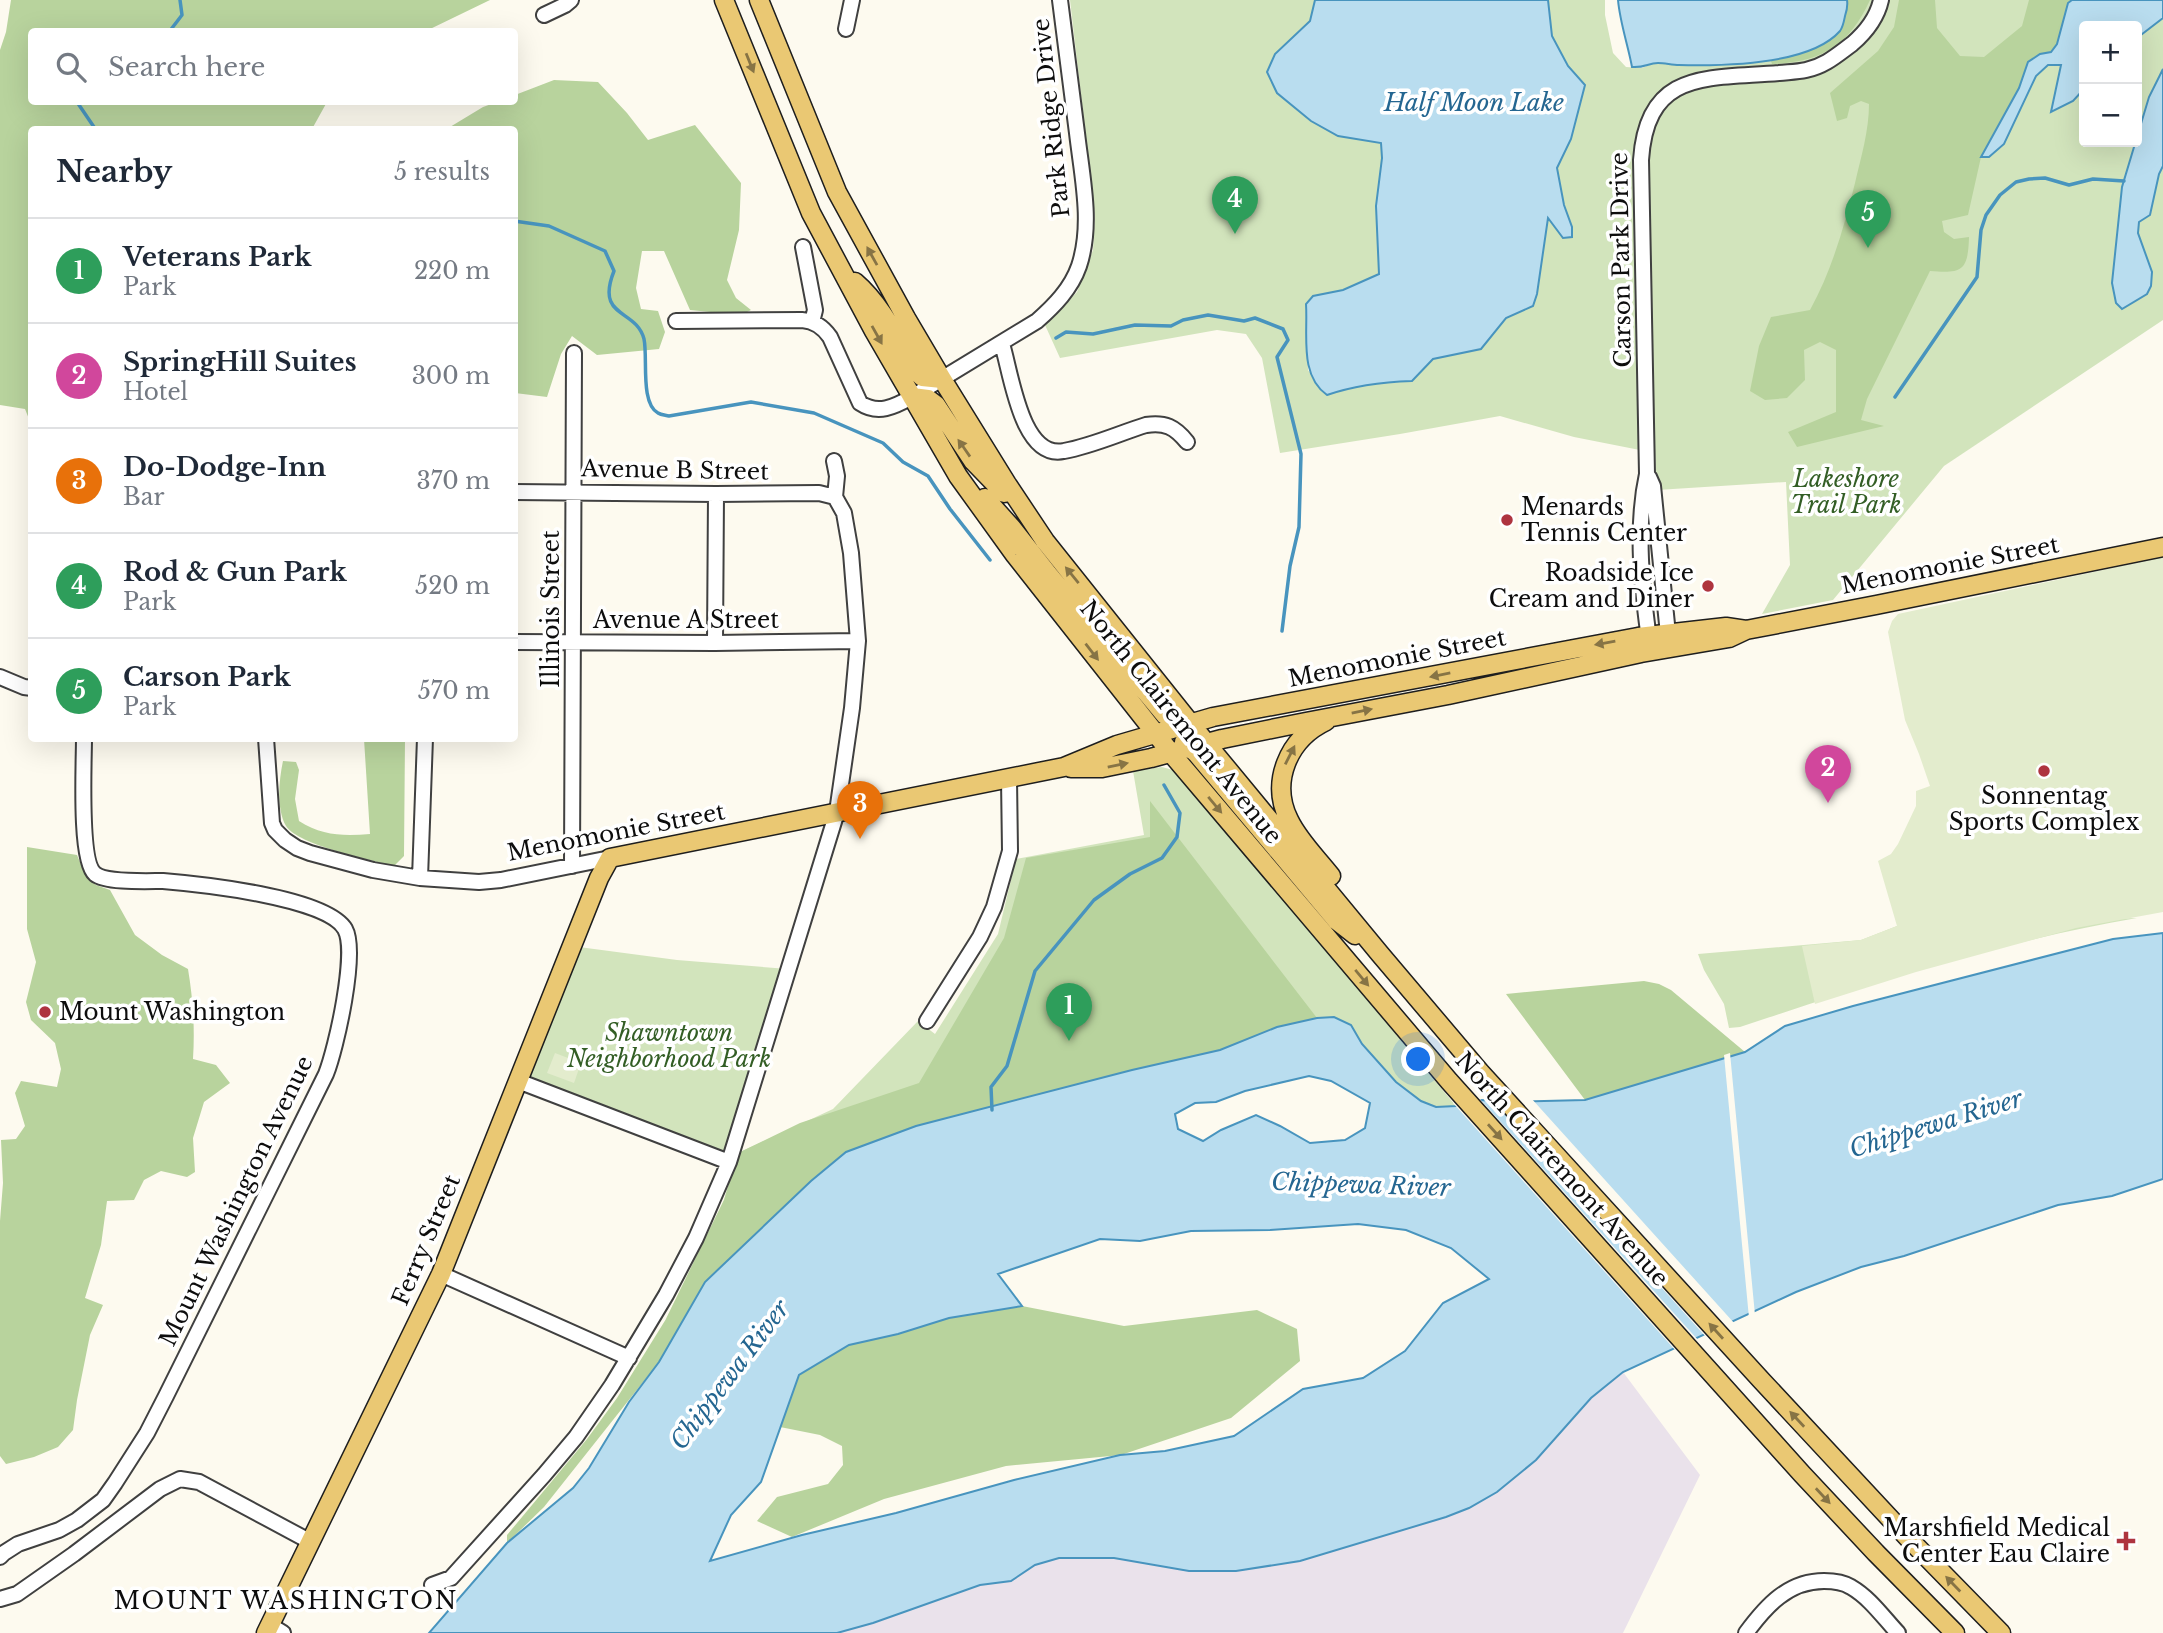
<!DOCTYPE html>
<html lang="en">
<head>
<meta charset="utf-8">
<style>
  body { margin:0; font-family:"Libre Baskerville",serif; background:#f2f2f3; color:#1f2937 }
  .controls { position:absolute; right:21px; top:21px; display:grid; overflow:hidden; border-radius:7px; box-shadow:0 7px 28px #0002 }
  .controls button { width:63px; height:63px; display:grid; place-items:center; padding:0; border:0; border-bottom:2px solid #e0e1e3; background:#fff; color:#1f2937; font:35px sans-serif }
  .you { position:absolute; left:1419px; top:1060px; width:24px; height:24px; margin:-18px; border:5px solid #fff; border-radius:50%; background:#1a73e8; box-shadow:0 0 0 10px #1a73e833 }
  .badge { display:grid; place-items:center; width:46px; height:46px; border-radius:50%; background:#0f766e; color:#fff; font-size:23px; font-weight:700 }
  .pin { position:absolute; translate:-50% -58px; filter:drop-shadow(0 2px 4px #0008) }
  .pin::after { content:''; position:absolute; top:37px; width:24px; height:21px; background:inherit; clip-path:polygon(0 0,100% 0,50% 100%) }
  .list { margin:0; padding:0; list-style:none }
  h2 { display:flex; justify-content:space-between; align-items:center; height:91px; margin:0; padding:0 28px; font-size:30px }
  h2 small { font-size:23px; font-weight:400; color:#747a83 }
  .list li { display:grid; grid-template-columns:46px 1fr auto; gap:21px; align-items:center; box-sizing:border-box; height:105px; padding:0 28px; border-top:2px solid #e0e1e3 }
  .list b { display:block; font-size:26px; white-space:nowrap }
  .list p { margin:0; font-size:23px; white-space:nowrap; color:#747a83 }
  .list em { font-size:23px; font-style:normal; color:#747a83 }
  .icon { flex:none; width:38px; height:38px; fill:none; stroke:currentColor; stroke-width:2; stroke-linecap:round; stroke-linejoin:round }
  .map { position:relative; flex:none; width:2163px; height:1633px; overflow:hidden }
  .search { position:absolute; background:#fff; box-shadow:0 7px 28px #0002; left:28px; top:28px; width:490px; height:77px; display:flex; align-items:center; gap:18px; box-sizing:border-box; padding:0 24px; border-radius:7px; color:#747a83; font-size:26px }
  .panel { position:absolute; background:#fff; box-shadow:0 7px 28px #0002; left:28px; top:126px; width:490px; height:616px; border-radius:7px }
  .map>svg:first-child { display:block }
</style>
</head>
<body>
<div class="map">
<svg width="2163" height="1633" viewBox="0 0 2163 1633">
  <rect width="100%" height="100%" fill="#fdfaef"/>
  <!-- industrial -->
  <path fill="#eae2eb" d="M1623 1372 1700 1475 1623 1633H837L873 1623 980 1585 1011 1581 1035 1565 1059 1558H1114L1189 1571H1236L1300 1561 1446 1517 1469 1508 1497 1492 1536 1460 1591 1398Z"/>
  <!-- green -->
  <path fill="#d2e4bc" d="M1070 0H1315L1310 21 1275 54 1267 72 1277 93 1338 136 1381 143 1382 158 1376 206 1379 274 1343 290 1313 296 1306 304 1308 370 1327 395 1365 384 1400 382 1418 374 1433 359 1481 349 1506 317 1533 306 1537 294 1548 217 1572 227 1564 205 1557 168 1571 139 1585 86 1568 66 1552 36 1548 0H1605V15L1613 53 1626 67 1642 68 1656 62 1676 65H1720L1848 6 1847 0H2072L2068 3 2040 54 2004 144 2036 76 2048 65H2061L2073 101 2084 89V142H2136L2122 187 2112 283 2116 303 2152 272 2138 233 2139 222 2150 215 2159 174 2163 166V320L1944 466 1833 600 1762 614 1790 565 1786 482 1657 490 1655 453 1574 437 1500 416 1400 434 1280 453 1262 358 1246 334 1217 330 1060 358 1045 325 1077 292 1093 250 1095 217Z
    M2163 18V69L2149 97 2137 139V38Z
    M1162 767 1173 770 1181 777 1456 1106 1436 1107 1421 1101 1396 1082 1362 1044 1351 1025 1334 1017 1317 1018 666 1319 724 1200 738 1153 833 1109 918 1021 935 1034 998 934 1016 859 1144 835 1133 771Z
    M2137 918C2002 941 1869 984 1740 1027L1729 1028 1724 1004 1704 970 1698 954 1861 940 1897 926Z
    M579 947 677 960 788 969 729 1162 518 1081Z"/>
  <!-- forest -->
  <path fill="#b8d39d" d="M11 0H490L426 31 32 32V102H327L312 129 32 130 31 424 25 409 0 405V50L6 32Z
    M1847 0H1870C1849 46 1821 62 1772 64L1771 61 1796 55 1824 43 1848 6Z
    M1899 0H1935L1937 28 1960 56 1984 57 2022 26 2029 0H2072L2068 3 2057 44 2051 52 2040 54 2028 62 2019 88 1981 157 1968 215 1942 221 1944 232 1954 239 1969 237C1968 270 1963 274 1930 271L1867 399 1861 420 1884 426 1797 447 1788 432 1836 412V350L1820 342 1804 350 1805 380 1787 398 1765 400 1750 391 1759 346 1771 317 1810 310C1832 270 1844 227 1855 183 1861 157 1869 131 1869 104L1861 101 1850 106 1847 118 1837 121 1830 93 1878 51 1894 27Z
    M554 80 598 82 627 113 648 140 695 125 741 183 739 230 727 280 736 298 751 310 741 315 690 310 664 251H642L636 288 641 309 658 311 665 332 659 349 597 355 572 336 561 354 547 397 515 393 514 130H445L483 107 497 102H514L515 95Z
    M364 739H405L404 856 394 866C371 860 298 845 286 826 276 808 279 780 283 761L296 762 299 770 295 799 299 821C322 836 344 836 370 834Z
    M1150 801 1317 1018 1277 1027 1220 1050 1132 1070 916 1126 846 1152 811 1181 705 1282 659 1362 544 1507 507 1543V1535L587 1439 617 1398 666 1319 724 1200 738 1153 800 1123 919 1083 1004 938 1026 858 1150 837Z
    M27 847 77 855 85 874 96 885 110 890 135 935 162 955 188 969C193 999 195 1028 193 1059L216 1065 230 1083 204 1102 193 1138 195 1172 187 1177 161 1171 144 1180 134 1200 107 1201 101 1245 85 1298 103 1305 90 1335 77 1400 73 1430 58 1447 34 1457 6 1464 0 1456V1221L3 1183 1 1140 16 1139 25 1126 15 1093 21 1081 57 1087 61 1069 55 1043 31 1020 26 1002 36 962 27 929Z
    M1644 981 1659 984 1671 990 1745 1052 1585 1100 1506 994Z
    M1022 1306 1124 1326 1257 1310 1297 1329 1300 1361 1231 1418 1121 1455 1006 1466 884 1499 792 1537 757 1521 777 1497 828 1484 843 1465 842 1446 820 1435 780 1427 799 1375 849 1345 898 1334 949 1318Z"/>
  <!-- pitch -->
  <path fill="#e3eccd" d="M2163 557V912L2076 928 1916 972 1815 1004 1802 946 1861 940 1897 926 1878 861 1891 854 1898 844 1916 806V791L1930 786 1919 754 1905 720 1888 632 1892 621 1898 614Z
    M555 1053 581 1063 574 1083 547 1073Z"/>
  <!-- water -->
  <path fill="#b9ddef" stroke="#4894be" stroke-width="2" fill-rule="evenodd" d="M1315 0H1548L1552 36 1568 66 1585 85 1571 139 1557 168 1564 205 1572 227V237L1563 238 1548 218 1537 294 1533 306 1506 318 1481 349 1433 359 1412 381C1382 382 1356 385 1327 395 1299 375 1308 335 1306 304L1313 296 1343 290 1379 274 1376 206 1382 158 1381 143 1338 136 1311 121 1277 93 1267 72 1275 54 1310 21Z
    M1618 0H1847C1848 6 1847 10 1845 16 1844 21 1843 27 1840 31 1810 65 1722 66 1679 65 1672 65 1665 63 1658 63 1648 63 1645 68 1632 67 1628 45 1620 23 1618 0Z
    M2072 0H2163V18L2137 38V26H2084V89L2073 101 2051 112 2061 65H2048L2036 76 2004 144 1989 157H1981L2019 88 2028 62 2040 54 2051 52 2057 44 2068 3Z
    M2163 69V166L2159 174 2150 215 2139 222 2138 233 2152 272 2151 286 2147 294 2122 309 2116 303 2112 283 2122 187 2149 97Z
    M2163 933V1179L2112 1196 2058 1205 1904 1256 1861 1267 1796 1292 1623 1372 1591 1398 1536 1460 1497 1492 1469 1508 1446 1517 1300 1561 1236 1571H1189L1114 1558H1059L1035 1565 1011 1581 980 1585 873 1623 837 1633H429L507 1543 573 1488 589 1468 629 1402 659 1362 705 1282 811 1181 846 1152 916 1126 1132 1070 1220 1050 1277 1027 1317 1018 1334 1017 1351 1025 1362 1044 1396 1082 1421 1101 1436 1107 1456 1106 1482 1100 1497 1102 1585 1100 1745 1052 1785 1026 1853 1006 2113 939ZM1309 1076 1331 1081 1370 1103 1365 1128 1345 1140 1310 1143 1280 1126 1256 1115 1221 1130 1203 1141 1178 1129 1175 1114 1195 1103 1216 1102 1245 1091ZM1358 1224 1406 1230 1451 1248 1489 1279 1443 1303 1405 1351 1363 1378 1303 1389 1234 1436 1165 1451 1120 1455 1014 1480 896 1513 802 1535 710 1561 731 1515 761 1482 799 1375 849 1345 898 1334 949 1318 1022 1306 998 1274 1100 1239 1140 1241 1191 1231 1270 1230Z"/>
  <!-- pier -->
  <path fill="#fdfaef" d="M1730 1053 1755 1315 1749 1318 1724 1055Z
    M1478 1097 1699 1341 1676 1351 1453 1103Z
    M1490 1097 1531 1098 1735 1324 1706 1337Z"/>
  <g fill="none" stroke-linecap="round" stroke-linejoin="round">
    <!-- stream -->
    <path stroke="#4894be" stroke-width="3.5" d="M169 32 182 15 180 0
      M77 102 96 130
      M514 221 549 226 605 251 614 271C595 319 636 308 644 339 648 358 640 403 658 413 661 415 665 415 669 416L751 402 814 413 883 443 903 462 928 476 950 509 990 560
      M1056 338 1066 332 1093 334 1135 325 1171 326 1183 320 1208 315 1244 321 1255 318 1283 329 1288 340 1277 357 1301 454 1299 527 1290 566 1282 631
      M1895 397 1977 277 1981 230 1986 215 2000 195 2016 182 2029 179 2045 178 2069 185 2093 179 2124 181
      M992 1110 991 1087 1007 1066 1035 971 1094 900 1130 874 1162 858 1177 837 1180 813 1164 785"/>
    <!-- minor casing -->
    <g stroke="#404040" stroke-width="18">
      <path id="minor" d="M544 15 565 5 571 0
        M846 29 852 0
        M803 247 815 310 812 322
        M676 321 802 320C815 321 823 327 830 337L860 403C878 415 894 407 912 397L1037 321C1054 306 1071 289 1079 266 1093 224 1082 177 1077 133 1071 89 1066 44 1060 0
        M1002 344C1011 372 1021 460 1064 451 1092 446 1120 433 1146 425 1165 422 1175 427 1187 442
        M1649 477 1653 486 1669 644
        M514 492 716 494 819 493 835 497
        M514 642 715 643 858 641
        M715 643 716 494
        M1650 646C1642 590 1635 529 1647 474L1641 160C1647 69 1708 79 1779 73 1788 72 1797 72 1806 70 1825 66 1837 55 1852 44 1866 32 1877 18 1881 0
        M0 677 24 687 32 688
        M266 738 272 823 275 830 285 840 297 848 310 853 373 870 420 878 479 882 501 880 610 858
        M572 866 574 353
        M420 878 425 738
        M927 1021 980 937 994 907 1010 851 1009 779
        M518 1081 729 1162
        M441 1274 629 1358
        M0 1557 4 1553 18 1544 59 1530 77 1520 103 1500 115 1483 147 1433 166 1396 326 1074C336 1049 358 952 345 929 326 897 199 884 163 881 148 881 106 883 95 874 79 861 84 762 84 738
        M432 1585 451 1578 544 1475 576 1437 612 1385 666 1295 696 1238 729 1162 837 812 852 708 858 641 851 553 844 513 835 497 837 476 834 461
        M0 1599 17 1594 74 1554 160 1489 180 1479 199 1482 311 1542
        M270 1625 283 1633
        M1746 1633C1766 1606 1788 1581 1824 1581 1833 1581 1843 1582 1851 1587 1870 1598 1883 1617 1898 1633"/>
    </g>
    <!-- major casing -->
    <g stroke="#1e1e1e" stroke-width="21">
      <path id="major" d="M724 0 811 213 874 331 958 476 1015 555 1171 753 1449 1081 1802 1474 1876 1553 1955 1633
        M759 0 837 192 906 318 942 379 1007 484 1045 541 1215 754 1380 954 1480 1072 1762 1381 1911 1541 2001 1633
        M855 282C882 305 899 342 917 372L922 377 942 379
        M912 397 928 399 936 405 973 461 1004 493
        M985 498 1012 528 1048 574 1165 715 1185 731
        M1326 721C1288 739 1270 782 1289 820 1299 841 1317 858 1331 876
        M1184 742 1197 754 1337 921 1355 935
        M1071 768H1102L1151 758 1222 739 1306 722 1448 695 1641 653 1729 638 1746 630 1876 605 2163 547
        M266 1633 441 1274 599 878 610 858 1064 767 1117 745 1213 717 1638 637 1726 627 1746 630"/>
    </g>
    <!-- minor -->
    <use href="#minor" stroke="#fff" stroke-width="14"/>
    <!-- major -->
    <use href="#major" stroke="#eac873" stroke-width="18"/>
  </g>
  <!-- one-way arrows -->
  <defs><path id="oneway-solid" d="M-6-.8H1V-3.2L6.5 0L1 3.2V.8H-6Z" transform="scale(1.75)"/></defs>
  <g fill="#877445">
    <use href="#oneway-solid" transform="translate(750 63) rotate(68)"/>
    <use href="#oneway-solid" transform="translate(872 256) rotate(-119)"/>
    <use href="#oneway-solid" transform="translate(877 335) rotate(61)"/>
    <use href="#oneway-solid" transform="translate(964 448) rotate(-125)"/>
    <use href="#oneway-solid" transform="translate(1072 575) rotate(-129)"/>
    <use href="#oneway-solid" transform="translate(1605 643) rotate(170)"/>
    <use href="#oneway-solid" transform="translate(1092 652) rotate(52)"/>
    <use href="#oneway-solid" transform="translate(1440 675) rotate(169)"/>
    <use href="#oneway-solid" transform="translate(1362 711) rotate(-11)"/>
    <use href="#oneway-solid" transform="translate(1290 755) rotate(-63)"/>
    <use href="#oneway-solid" transform="translate(1118 765) rotate(-12)"/>
    <use href="#oneway-solid" transform="translate(1215 805) rotate(50)"/>
    <use href="#oneway-solid" transform="translate(1362 978) rotate(50)"/>
    <use href="#oneway-solid" transform="translate(1495 1132) rotate(48)"/>
    <use href="#oneway-solid" transform="translate(1716 1331) rotate(-132)"/>
    <use href="#oneway-solid" transform="translate(1797 1419) rotate(-133)"/>
    <use href="#oneway-solid" transform="translate(1823 1496) rotate(47)"/>
    <use href="#oneway-solid" transform="translate(1953 1584) rotate(-134)"/>
  </g>
  <!-- markers -->
  <g fill="#ae343f" stroke="#fff" stroke-width="2.5">
    <circle cx="1507" cy="520" r="7"/>
    <circle cx="1708" cy="586" r="7"/>
    <circle cx="2044" cy="771" r="7"/>
    <circle cx="45" cy="1012" r="7"/>
    <path d="M2122.5 1530.5h7v7h7v7h-7v7h-7v-7h-7v-7h7z"/>
  </g>
  <g text-anchor="middle" stroke-width="7" stroke-linejoin="round" paint-order="stroke">
    <!-- street labels -->
    <g font-size="23" fill="#0d0d0d" stroke="#fff">
      <text transform="translate(1051 118) rotate(-96)" y="8">Park Ridge Drive</text>
      <text transform="translate(1621 260) rotate(-91)" y="8">Carson Park Drive</text>
      <text transform="translate(675 470) rotate(1)" y="8">Avenue B Street</text>
      <text transform="translate(1950 565) rotate(-11)" y="8">Menomonie Street</text>
      <text transform="translate(551 609) rotate(-90)" y="8">Illinois Street</text>
      <text x="686" y="628">Avenue A Street</text>
      <text transform="translate(1397 658) rotate(-11)" y="8">Menomonie Street</text>
      <text transform="translate(1181 722) rotate(51)" y="8">North Clairemont Avenue</text>
      <text transform="translate(616 832) rotate(-11)" y="8">Menomonie Street</text>
      <text transform="translate(1562 1169) rotate(48)" y="8">North Clairemont Avenue</text>
      <text transform="translate(236 1201) rotate(-64)" y="8">Mount Washington Avenue</text>
      <text transform="translate(426 1240) rotate(-67)" y="8">Ferry Street</text>
    </g>
    <!-- park labels -->
    <g font-size="23" font-style="italic" fill="#335e25" stroke="#fff">
      <text x="1846" y="487">Lakeshore<tspan x="1846" dy="26">Trail Park</tspan></text>
      <text x="669" y="1041">Shawntown<tspan x="669" dy="26">Neighborhood Park</tspan></text>
    </g>
    <!-- poi labels -->
    <g font-size="23" fill="#0d0d0d" stroke="#fff" text-anchor="start">
      <text x="1521" y="515">Menards<tspan x="1521" dy="26">Tennis Center</tspan></text>
      <text x="1694" y="581" text-anchor="end">Roadside Ice<tspan x="1694" dy="26">Cream and Diner</tspan></text>
      <text x="2044" y="804" text-anchor="middle">Sonnentag<tspan x="2044" dy="26">Sports Complex</tspan></text>
      <text x="59" y="1020">Mount Washington</text>
      <text x="2110" y="1536" text-anchor="end">Marshfield Medical<tspan x="2110" dy="26">Center Eau Claire</tspan></text>
    </g>
    <!-- water labels -->
    <g font-size="24" font-style="italic" fill="#246691" stroke="#fff">
      <text x="1474" y="111">Half Moon Lake</text>
      <text transform="translate(1936 1124) rotate(-17)" y="8">Chippewa River</text>
      <text transform="translate(1361 1185) rotate(2)" y="8">Chippewa River</text>
      <text transform="translate(730 1375) rotate(-53)" y="8">Chippewa River</text>
    </g>
    <!-- neighbourhood labels -->
    <g font-size="24" letter-spacing="2" fill="#0d0d0d" stroke="#fff">
      <text x="286" y="1609">MOUNT WASHINGTON</text>
    </g>
  </g>
</svg>
<div class="controls">
<button>+</button>
<button>−</button>
</div>
<div class="you"></div>
<div class="pin badge" style="left:1069px;top:1041px;background:#2e9e5b">1</div>
<div class="pin badge" style="left:1828px;top:803px;background:#d1479c">2</div>
<div class="pin badge" style="left:860px;top:839px;background:#e8710a">3</div>
<div class="pin badge" style="left:1235px;top:234px;background:#2e9e5b">4</div>
<div class="pin badge" style="left:1868px;top:248px;background:#2e9e5b">5</div>
<div class="search"><svg class="icon" aria-label="search" viewBox="0 0 24 24"><circle cx="10" cy="10" r="6"/><path d="M15 15l6 6"/></svg>Search here</div>
<section class="panel">
<h2>Nearby<small>5 results</small></h2>
<ul class="list">
<li><span class="badge" style="background:#2e9e5b">1</span><div><b>Veterans Park</b><p>Park</p></div><em>220 m</em></li>
<li><span class="badge" style="background:#d1479c">2</span><div><b>SpringHill Suites</b><p>Hotel</p></div><em>300 m</em></li>
<li><span class="badge" style="background:#e8710a">3</span><div><b>Do-Dodge-Inn</b><p>Bar</p></div><em>370 m</em></li>
<li><span class="badge" style="background:#2e9e5b">4</span><div><b>Rod &amp; Gun Park</b><p>Park</p></div><em>520 m</em></li>
<li><span class="badge" style="background:#2e9e5b">5</span><div><b>Carson Park</b><p>Park</p></div><em>570 m</em></li>
</ul>
</section>
</div>
</body>
</html>
